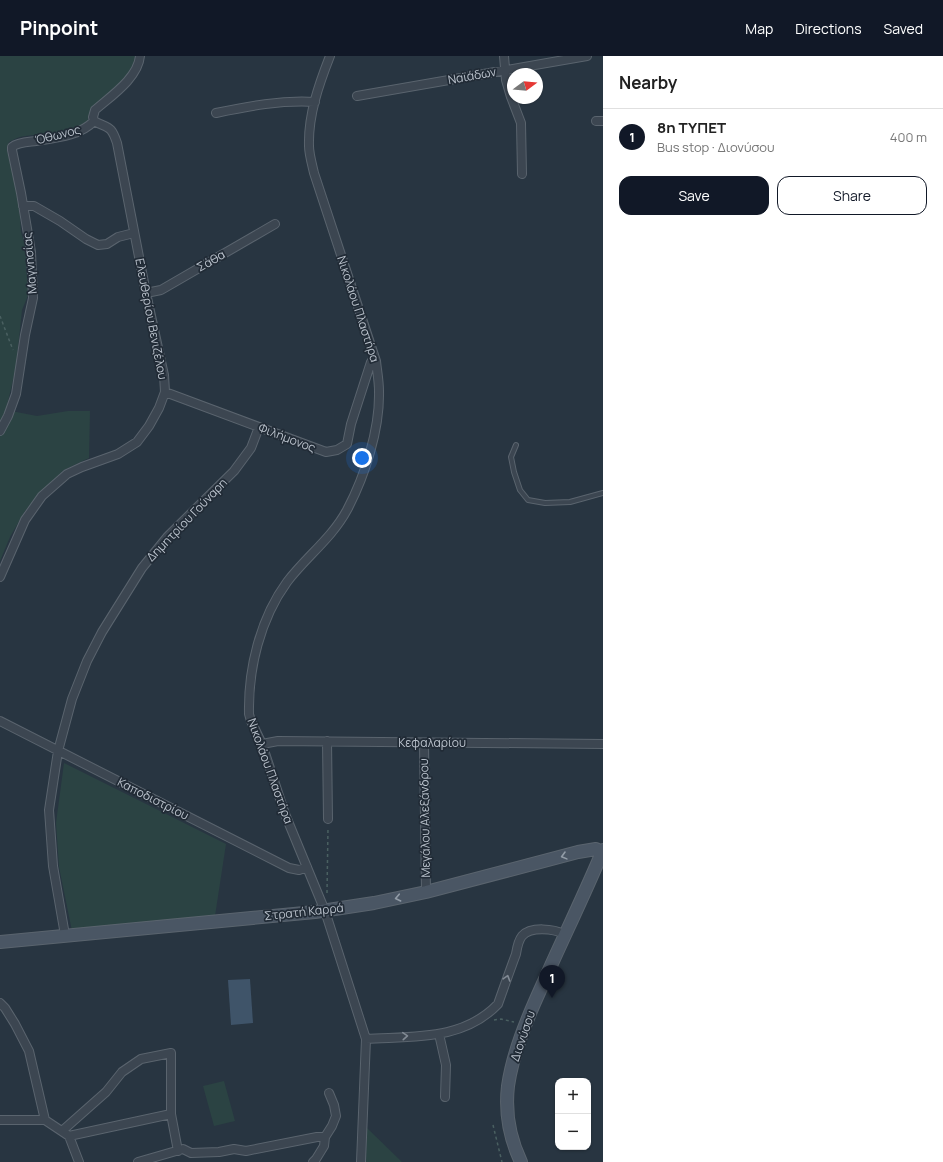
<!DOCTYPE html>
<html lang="en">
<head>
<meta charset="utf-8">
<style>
  body { margin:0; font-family:Manrope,sans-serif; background:#f6f6f6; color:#222 }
  .controls { position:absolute; right:12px; bottom:12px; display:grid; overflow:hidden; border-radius:8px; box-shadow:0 1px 3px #0004 }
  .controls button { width:36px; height:36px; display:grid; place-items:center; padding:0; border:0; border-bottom:1px solid #e0e0e0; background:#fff; color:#222; font:20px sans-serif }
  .compass { position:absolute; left:507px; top:12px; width:36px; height:36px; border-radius:50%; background:#fff; box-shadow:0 1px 3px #0004; rotate:74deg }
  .you { position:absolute; left:362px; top:402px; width:14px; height:14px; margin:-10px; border:3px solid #fff; border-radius:50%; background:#1a73e8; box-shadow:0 0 0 6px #1a73e833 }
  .badge { display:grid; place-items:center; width:26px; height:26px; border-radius:50%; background:#111827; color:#fff; font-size:13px; font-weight:700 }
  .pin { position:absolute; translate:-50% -33px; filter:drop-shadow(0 1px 2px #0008) }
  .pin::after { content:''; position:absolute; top:21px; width:14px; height:12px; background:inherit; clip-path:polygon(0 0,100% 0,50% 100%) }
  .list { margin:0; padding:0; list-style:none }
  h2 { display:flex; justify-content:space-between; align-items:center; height:52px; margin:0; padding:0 16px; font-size:17px }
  h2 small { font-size:13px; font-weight:400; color:#767676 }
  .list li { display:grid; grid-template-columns:26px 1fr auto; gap:12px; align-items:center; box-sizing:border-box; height:56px; padding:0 16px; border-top:1px solid #e0e0e0 }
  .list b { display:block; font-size:15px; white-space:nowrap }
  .list p { margin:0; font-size:13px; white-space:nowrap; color:#767676 }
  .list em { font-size:13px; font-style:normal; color:#767676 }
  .actions { display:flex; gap:8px; padding:12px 16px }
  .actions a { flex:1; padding:9px 0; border:1px solid #111827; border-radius:12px; text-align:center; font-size:14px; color:#111827 }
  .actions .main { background:#111827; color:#fff }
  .map { position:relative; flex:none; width:603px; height:1106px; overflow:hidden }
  header { display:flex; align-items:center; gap:24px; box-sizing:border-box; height:56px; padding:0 20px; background:#111827; color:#fff }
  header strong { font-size:19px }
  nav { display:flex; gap:22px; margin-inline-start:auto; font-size:14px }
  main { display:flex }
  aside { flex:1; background:#fff }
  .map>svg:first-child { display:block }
</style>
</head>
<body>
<header>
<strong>Pinpoint</strong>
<nav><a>Map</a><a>Directions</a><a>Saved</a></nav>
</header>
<main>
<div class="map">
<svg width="603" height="1106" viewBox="0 0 603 1106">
  <rect width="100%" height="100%" fill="#283541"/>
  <!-- green -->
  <path fill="#2b4343" d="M0 0H136C132 23 109 35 94 51 88 57 91 66 81 71 64 80 39 77 20 81 16 82 13 84 9 86L7 94 19 143 21 176 27 197 26 214 29 237 22 254 16 311 6 354 37 360 68 355H90L89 402 64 414 46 431 25 455 10 481 0 505Z
    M64 707 226 788 215 860 72 875 59 811 56 767Z
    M224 1025 235 1065 214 1070 203 1030Z
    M367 1072 402 1106H366Z"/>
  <!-- water -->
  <path fill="#3f5469" d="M250 923 253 967 231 969 228 924Z"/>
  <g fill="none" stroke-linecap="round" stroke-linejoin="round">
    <!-- lane casing -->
    <g stroke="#5a646e" stroke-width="6">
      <path id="lane" d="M516 389 511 401 514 416 520 434 528 444 545 447 570 446 603 437"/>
    </g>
    <!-- street casing -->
    <g stroke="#5a646e" stroke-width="10">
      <path id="street" d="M330 0C319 28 308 59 309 90 309 98 312 108 314 117L376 305C377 315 379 325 379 335 380 373 365 420 347 454 332 482 306 501 287 526 260 563 248 613 249 658L251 665 262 688 285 758 325 855 366 983 361 1106
        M504 0 506 24 511 41 521 67 522 118
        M357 40 587 0
        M216 57C249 50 281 44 315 46
        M94 65 93 61 95 54C111 40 138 22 140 0
        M596 65H603
        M23 150H34L60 165 86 183 98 189 107 188 118 181 134 177
        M146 237 161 234 275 168
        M165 336 326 396 337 394 347 388 351 368 371 306 376 305
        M0 375 8 360 16 338 25 279 33 242 31 196 21 137 12 94V91C18 86 29 86 36 85 55 82 80 80 94 65
        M0 521 25 464 42 440 67 418 82 411 118 398 137 386 149 370 159 352 165 336 164 319 146 237 117 87C111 69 109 73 94 65
        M0 665 289 812 299 814 307 811
        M327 685 328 763
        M424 687 426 836
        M262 688 278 685 603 688
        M65 879 53 810 49 754 58 695 72 643 87 605 102 576 142 512 168 480 234 415 251 392 259 371
        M0 947 5 952 15 968 29 995 45 1064
        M439 978 446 1009 445 1041
        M366 983C412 980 463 985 498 948 504 931 510 914 516 898 517 892 518 885 522 880 531 870 554 873 564 878
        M0 1064H45L69 1080 79 1106
        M62 1075 106 1036 122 1016 141 1003 171 997V1058L178 1095
        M69 1080 171 1058
        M138 1106 183 1093 191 1097 219 1096 234 1093 246 1095 317 1081H325
        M313 1106 316 1103 324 1090 325 1081 332 1070 336 1060 334 1049 329 1037"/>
    </g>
    <!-- secondary casing -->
    <g stroke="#5a646e" stroke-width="14">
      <path id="secondary" d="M0 886 315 856 374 847 426 836 578 796 596 793 602 796
        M521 1106C510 1083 505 1056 508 1030 513 996 527 963 541 932 561 886 584 840 603 794"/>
    </g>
    <!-- path -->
    <path stroke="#4a6061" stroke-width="1.5" stroke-dasharray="3 3" stroke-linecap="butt" d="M0 260 13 294
      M327 837 328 771
      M494 964 501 963 514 966
      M493 1069 502 1106"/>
    <!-- lane -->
    <use href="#lane" stroke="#3c4651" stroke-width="4"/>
    <!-- street -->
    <use href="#street" stroke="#3c4651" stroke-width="8"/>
    <!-- secondary -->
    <use href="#secondary" stroke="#4a5664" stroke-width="12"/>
  </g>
  <!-- one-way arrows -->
  <defs><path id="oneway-chevron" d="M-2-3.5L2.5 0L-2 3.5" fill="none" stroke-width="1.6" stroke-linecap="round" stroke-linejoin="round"/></defs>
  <g stroke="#929ca7">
    <use href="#oneway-chevron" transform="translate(564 800) rotate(165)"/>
    <use href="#oneway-chevron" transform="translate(398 842) rotate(168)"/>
  </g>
  <g stroke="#818a94">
    <use href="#oneway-chevron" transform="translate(507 922) rotate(-73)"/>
    <use href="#oneway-chevron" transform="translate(405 980) rotate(-4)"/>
  </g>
  <g text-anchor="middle" stroke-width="3.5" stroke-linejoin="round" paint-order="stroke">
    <!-- street labels -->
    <g font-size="12" fill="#b9c1cb" stroke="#212b36">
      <text transform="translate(472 20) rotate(-10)" y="4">Ναϊάδων</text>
      <text transform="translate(58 79) rotate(-14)" y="4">Όθωνος</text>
      <text transform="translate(211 205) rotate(-30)" y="4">Σάθα</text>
      <text transform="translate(30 207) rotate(-95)" y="4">Μαγνησίας</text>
      <text transform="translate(358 253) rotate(72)" y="4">Νικολάου Πλαστήρα</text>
      <text transform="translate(151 263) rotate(79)" y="4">Ελευθερίου Βενιζέλου</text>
      <text transform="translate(287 382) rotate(21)" y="4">Φιλήμονος</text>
      <text transform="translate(187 464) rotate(-46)" y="4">Δημητρίου Γούναρη</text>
      <text x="432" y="691">Κεφαλαρίου</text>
      <text transform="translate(270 715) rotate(70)" y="4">Νικολάου Πλαστήρα</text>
      <text transform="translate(153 743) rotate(27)" y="4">Καποδιστρίου</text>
      <text transform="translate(425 762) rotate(-91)" y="4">Μεγάλου Αλεξάνδρου</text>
      <text transform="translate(304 856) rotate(-6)" y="4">Στρατή Καρρά</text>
      <text transform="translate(523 980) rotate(-71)" y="4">Διονύσου</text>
    </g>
  </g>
</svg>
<div class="controls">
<button>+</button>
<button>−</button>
</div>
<svg class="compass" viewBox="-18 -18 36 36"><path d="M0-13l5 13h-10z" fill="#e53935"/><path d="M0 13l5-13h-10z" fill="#767676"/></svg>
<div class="you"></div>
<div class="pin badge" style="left:552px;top:942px">1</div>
</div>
<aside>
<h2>Nearby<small></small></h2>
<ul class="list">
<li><span class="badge">1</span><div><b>8η ΤΥΠΕΤ</b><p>Bus stop · Διονύσου</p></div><em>400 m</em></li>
</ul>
<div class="actions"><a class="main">Save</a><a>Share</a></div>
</aside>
</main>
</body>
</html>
